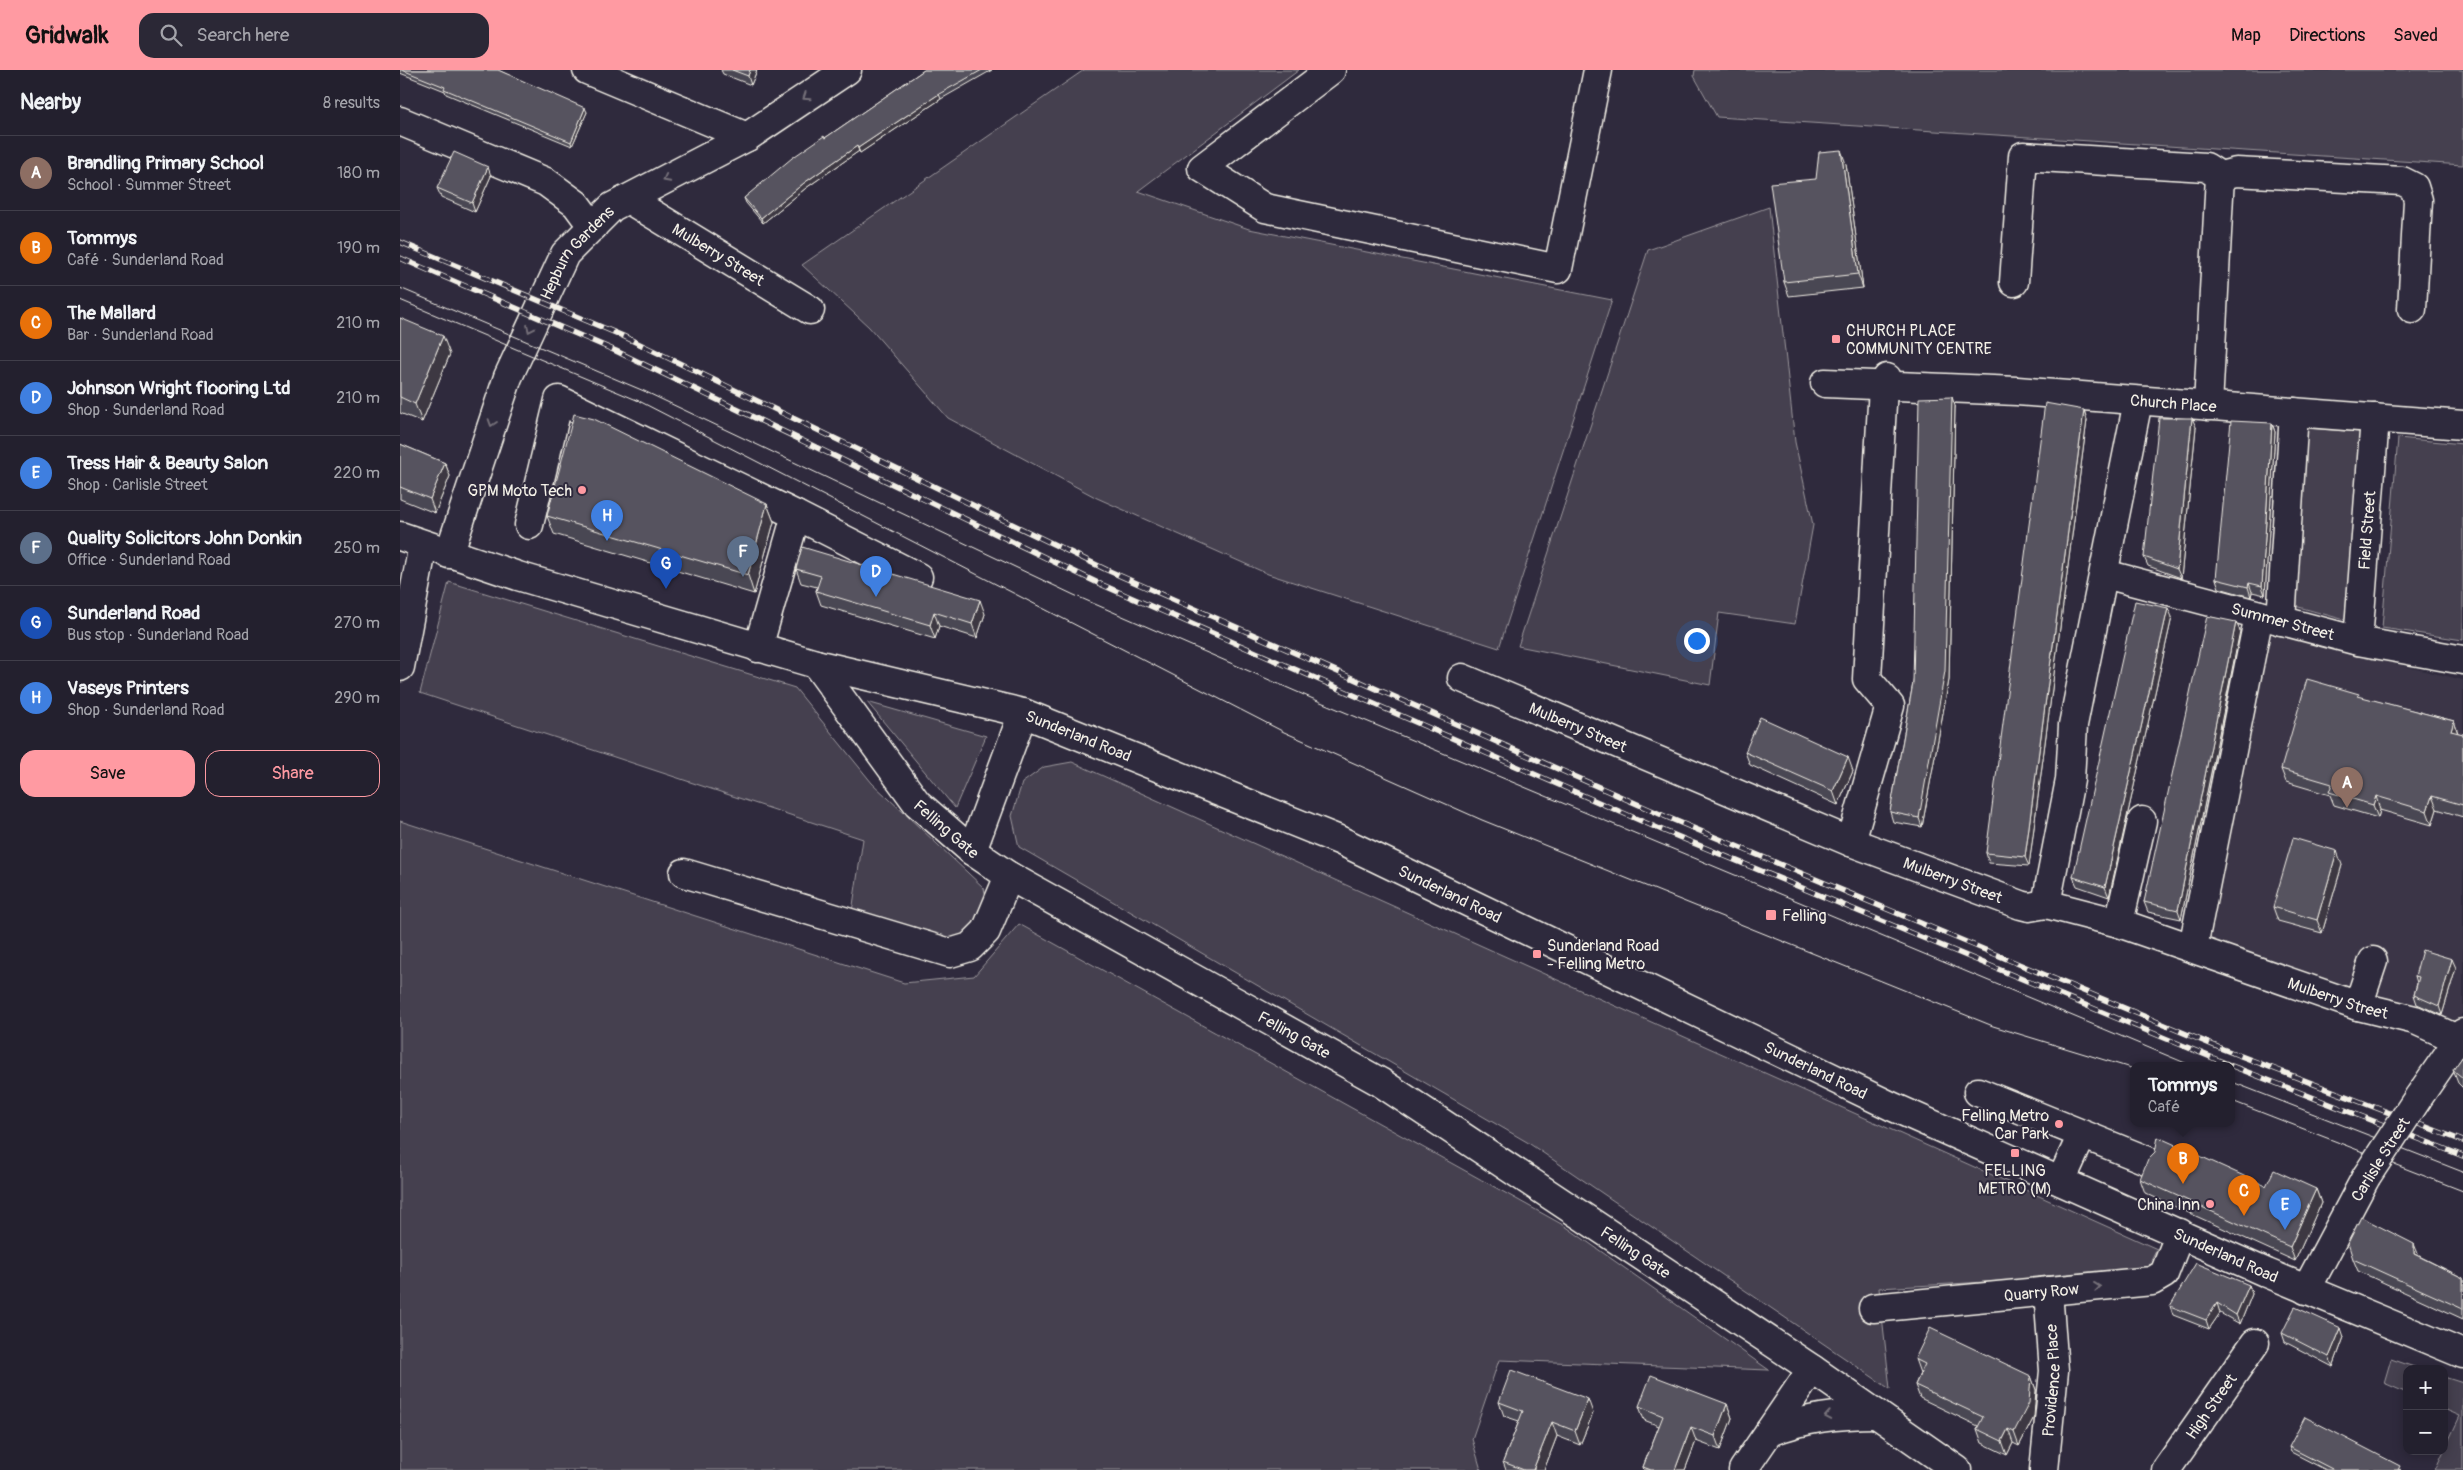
<!DOCTYPE html>
<html lang="en">
<head>
<meta charset="utf-8">
<style>
  body { margin:0; font-family:Pangolin,sans-serif; background:#2b2836; color:#f1f3f6 }
  .controls { position:absolute; right:15px; bottom:15px; display:grid; overflow:hidden; border-radius:10px; box-shadow:0 2px 12px #0003 }
  .controls button { width:45px; height:45px; display:grid; place-items:center; padding:0; border:0; border-bottom:1px solid #403e4a; background:#23202e; color:#f1f3f6; font:25px sans-serif }
  .you { position:absolute; left:1296px; top:570px; width:18px; height:18px; margin:-12px; border:4px solid #fff; border-radius:50%; background:#1a73e8; box-shadow:0 0 0 8px #1a73e833 }
  .badge { display:grid; place-items:center; width:32px; height:32px; border-radius:50%; background:#ff9aa2; color:#fff; font-size:16px; font-weight:700 }
  .pin { position:absolute; translate:-50% -41px; filter:drop-shadow(0 1px 2px #0008) }
  .pin::after { content:''; position:absolute; top:26px; width:18px; height:15px; background:inherit; clip-path:polygon(0 0,100% 0,50% 100%) }
  .popup { position:absolute; left:1730px; top:992px; width:105px; height:65px; box-sizing:border-box; display:grid; place-content:center; border-radius:10px; background:#23202e; filter:drop-shadow(0 1px 4px #0005); font-size:16px; white-space:nowrap; color:#a3a3aa }
  .popup b { font-size:19px; color:#f1f3f6 }
  .popup::after { content:''; position:absolute; left:50%; top:100%; margin-left:-10px; border:10px solid transparent; border-top-color:#23202e }
  .list { margin:0; padding:0; list-style:none }
  h2 { display:flex; justify-content:space-between; align-items:center; height:65px; margin:0; padding:0 20px; font-size:21px }
  h2 small { font-size:16px; font-weight:400; color:#a3a3aa }
  .list li { display:grid; grid-template-columns:32px 1fr auto; gap:15px; align-items:center; box-sizing:border-box; height:75px; padding:0 20px; border-top:1px solid #403e4a }
  .list b { display:block; font-size:19px; white-space:nowrap }
  .list p { margin:0; font-size:16px; white-space:nowrap; color:#a3a3aa }
  .list em { font-size:16px; font-style:normal; color:#a3a3aa }
  .actions { display:flex; gap:10px; padding:15px 20px }
  .actions a { flex:1; padding:11px 0; border:1px solid #ff9aa2; border-radius:15px; text-align:center; font-size:18px; color:#ff9aa2 }
  .actions .main { background:#ff9aa2; color:#111 }
  .icon { flex:none; width:28px; height:28px; fill:none; stroke:currentColor; stroke-width:2; stroke-linecap:round; stroke-linejoin:round }
  .map { position:relative; flex:none; width:2063px; height:1400px; overflow:hidden }
  header { display:flex; align-items:center; gap:30px; box-sizing:border-box; height:70px; padding:0 25px; background:#ff9aa2; color:#111 }
  header strong { font-size:24px }
  nav { display:flex; gap:28px; margin-inline-start:auto; font-size:18px }
  .search { width:350px; height:45px; background:#2b2836; display:flex; align-items:center; gap:12px; box-sizing:border-box; padding:0 18px; border-radius:15px; color:#a3a3aa; font-size:19px }
  main { display:flex }
  aside { flex:1; background:#23202e }
  .map>svg:first-child { display:block }
</style>
</head>
<body>
<header>
<strong>Gridwalk</strong>
<div class="search"><svg class="icon" aria-label="search" viewBox="0 0 24 24"><circle cx="10" cy="10" r="6"/><path d="M15 15l6 6"/></svg>Search here</div>
<nav><a>Map</a><a>Directions</a><a>Saved</a></nav>
</header>
<main>
<aside>
<h2>Nearby<small>8 results</small></h2>
<ul class="list">
<li><span class="badge" style="background:#8d6e63">A</span><div><b>Brandling Primary School</b><p>School · Summer Street</p></div><em>180 m</em></li>
<li><span class="badge" style="background:#e8710a">B</span><div><b>Tommys</b><p>Café · Sunderland Road</p></div><em>190 m</em></li>
<li><span class="badge" style="background:#e8710a">C</span><div><b>The Mallard</b><p>Bar · Sunderland Road</p></div><em>210 m</em></li>
<li><span class="badge" style="background:#3f7fe0">D</span><div><b>Johnson Wright flooring Ltd</b><p>Shop · Sunderland Road</p></div><em>210 m</em></li>
<li><span class="badge" style="background:#3f7fe0">E</span><div><b>Tress Hair &amp; Beauty Salon</b><p>Shop · Carlisle Street</p></div><em>220 m</em></li>
<li><span class="badge" style="background:#5c6f8a">F</span><div><b>Quality Solicitors John Donkin</b><p>Office · Sunderland Road</p></div><em>250 m</em></li>
<li><span class="badge" style="background:#1a4fb4">G</span><div><b>Sunderland Road</b><p>Bus stop · Sunderland Road</p></div><em>270 m</em></li>
<li><span class="badge" style="background:#3f7fe0">H</span><div><b>Vaseys Printers</b><p>Shop · Sunderland Road</p></div><em>290 m</em></li>
</ul>
<div class="actions"><a class="main">Save</a><a>Share</a></div>
</aside>
<div class="map">
<svg width="2063" height="1400" viewBox="0 0 2063 1400">
  <rect width="100%" height="100%" fill="#2f2a3d"/>
  <filter id="ink" filterUnits="userSpaceOnUse"><feTurbulence type="fractalNoise" baseFrequency=".02" numOctaves="2"/><feDisplacementMap in="SourceGraphic" scale="10" xChannelSelector="R" yChannelSelector="G"/><feConvolveMatrix kernelMatrix="1 2 1 2 8 2 1 2 1" color-interpolation-filters="sRGB"/></filter>
  <g filter="url(#ink)">
    <!-- built -->
    <path fill="#3b3647" d="M1868 564 2063 610V942L2053 955 1805 866Z"/>
    <!-- green -->
    <path fill="#454050" stroke="#9c989c" d="M684 0H899L738 121 849 159 1212 230 1099 578 868 504 697 428 548 348 469 257 402 195Z
      M1295 0H2063V95L1317 47 1294 6Z
      M1369 137 1395 372 1413 455 1395 554 1319 543 1310 615 1118 576 1248 180Z
      M1904 358 1960 362 1945 550 1895 536Z
      M1998 368 2063 374V570L1982 558Z
      M49 512 395 618 472 713 584 818C590 845 581 854 562 871L452 842 463 769 20 623Z
      M467 632 586 666 555 738Z
      M672 692 1757 1179 1745 1203 1479 1218 1490 1319 1127 1072 619 777 612 746 622 713 644 697Z
      M0 751 504 913 574 906 619 854 1165 1156 1369 1300 1099 1290 1072 1369 1081 1400H0Z
      M1991 1289 2020 1299H2007V1323L1984 1313Z
      M2044 1307 2063 1313V1400H2035L2060 1346 2044 1339Z"/>
    <g fill="none" stroke-linecap="round" stroke-linejoin="round">
      <!-- minor casing -->
      <g stroke="#f4f1e8" stroke-width="31">
        <g id="minor">
          <path d="M187 0 347 67"/>
          <path d="M931 0 802 98 865 138 1158 199 1198 0"/>
          <path d="M0 51 146 112 176 134 193 157"/>
          <path d="M1820 106 1836 102 2002 111 2014 117 2018 130 2012 239"/>
          <path id="s1" d="M228 129 410 240"/>
          <path d="M1614 212 1623 86 1806 97 1820 106 1808 336"/>
          <path id="s2" d="M1425 313 1617 321 2063 355"/>
          <path d="M396 445 518 507"/>
          <path d="M129 455 159 330 396 445 358 578"/>
          <path id="s3" d="M49 484 108 307 165 184 212 137 347 67 447 0"/>
          <path id="s4" d="M1705 504 1958 571 2063 590"/>
          <path d="M1881 551 1894 342"/>
          <path id="s5" d="M1958 571 1975 348"/>
          <path id="s6" d="M416 594 517 733 572 781 609 806 980 1012 1412 1299 1557 1400"/>
          <path d="M0 597 23 475"/>
          <path id="s7" d="M1062 608 1451 772 1621 835 1629 837 1646 834 1719 853 1958 936 2015 950 2057 969"/>
          <path d="M1451 772 1490 636 1467 609 1483 316 1487 308"/>
          <path d="M572 781 623 643"/>
          <path d="M284 803 550 883 570 877 586 861 609 806"/>
          <path d="M1646 834 1670 710 1673 655 1738 331"/>
          <path d="M1719 853 1742 751"/>
          <path d="M1793 877 1859 545"/>
          <path d="M1958 936 1973 891"/>
          <path d="M1578 1022 1746 1090"/>
          <path d="M2018 1028 2063 963"/>
          <path d="M1661 1111 1682 1065"/>
          <path d="M1906 1220 1966 1107"/>
          <path id="s8" d="M1473 1238 1752 1211 1764 1204 1780 1163"/>
          <path d="M1369 1362C1407 1348 1436 1344 1477 1344"/>
          <path d="M1343 1400 1412 1299"/>
          <path id="s9" d="M1644 1400 1654 1301 1648 1221"/>
          <path id="s10" d="M1766 1400 1855 1273"/>
        </g>
      </g>
      <!-- major casing -->
      <g stroke="#f4f1e8" stroke-width="31">
        <g id="major">
          <path id="s11" d="M0 466 118 506 416 594 623 643 939 770 1491 1036 1867 1203 2063 1284"/>
        </g>
      </g>
      <!-- minor -->
      <use href="#minor" stroke="#2f2a3d" stroke-width="28"/>
      <!-- major -->
      <use href="#major" stroke="#2f2a3d" stroke-width="28"/>
      <!-- tram -->
      <path stroke="#f4f1e8" stroke-width="1" d="M0 218 244 321 674 525 911 628 1790 995
        M0 230 239 331 884 662 1082 750 1593 956 1734 999
        M1832 1012 2063 1102
        M1832 1031 2063 1121"/>
      <!-- rail casing -->
      <g stroke="#f4f1e8" stroke-width="5.5">
        <path id="rail" d="M0 172 223 266 707 500 1269 748 1820 978 2063 1071
          M0 188 216 281 698 513 1262 760 1830 995
          M1832 996 2063 1086"/>
      </g>
      <!-- rail -->
      <use href="#rail" stroke="#2f2a3d" stroke-width="4" stroke-dasharray="11" stroke-linecap="butt"/>
      <!-- minor-bridge casing -->
      <g stroke="#f4f1e8" stroke-width="31" stroke-linecap="butt">
        <path id="minor-bridge" d="M1966 1107 2018 1028"/>
      </g>
      <!-- minor-bridge -->
      <use href="#minor-bridge" stroke="#2f2a3d" stroke-width="28"/>
    </g>
    <!-- wall -->
    <path fill="#4a4752" stroke="#f4f1e8" d="M0 0H98L187 42 172 76 46 24 45 21 0 3Z
      M321 0H357L351 15 323 4Z
      M524 0H592L541 29 460 83 459 81 406 118 363 153 346 133 344 128 425 68Z
      M1446 94 1463 218 1389 226 1384 212 1416 109Z
      M91 106 75 142 41 127 37 118Z
      M0 248 50 284 22 352 0 343Z
      M1555 336 1549 610 1522 757 1493 752 1490 742 1513 613Z
      M1684 340 1687 350 1629 796 1589 793 1586 783Z
      M1872 353 1875 362 1865 525 1852 522 1851 527 1819 518 1816 509Z
      M1796 357 1781 508 1748 496 1744 487Z
      M0 374 45 393 50 406 35 443 0 429Z
      M367 434 374 452 354 524 154 464 147 446Z
      M396 499 585 544 577 568 539 556 535 569 421 535 416 521 417 517 401 513Z
      M1772 547 1709 827 1677 816 1673 807Z
      M1836 552 1840 561 1781 849 1748 842 1744 832Z
      M1960 627 2054 651 2058 663 2063 664V747L2037 739 2032 755 1980 740 1978 748 1934 735 1930 725 1886 712 1881 699Z
      M1345 682 1453 701 1438 735 1350 695Z
      M1942 795 1922 863 1878 851 1873 837Z
      M2056 898 2042 945 2017 934 2014 925 2017 913 2015 906Z
      M2063 986V1018L2058 1013 2053 1000Z
      M1740 1109 1916 1119 1921 1133 1895 1191 1745 1123Z
      M2019 1186 2063 1208V1249L1958 1201 1953 1189Z
      M1849 1215 1852 1224 1840 1254 1820 1243 1809 1259 1773 1245 1770 1236Z
      M1882 1263 1944 1267 1933 1297 1885 1272Z
      M1515 1289 1631 1306 1636 1320 1634 1347 1619 1376 1613 1373 1607 1385 1582 1373 1577 1359 1578 1356 1520 1328 1515 1315 1520 1303Z
      M1099 1332 1193 1343 1180 1375 1157 1366 1144 1400H1106L1103 1392 1119 1351 1104 1346Z
      M1327 1334 1332 1348 1320 1380 1296 1371 1285 1400H1244L1243 1397 1259 1356 1244 1350 1239 1336Z
      M1889 1377 2001 1400H1926L1891 1382Z"/>
    <!-- shaded-wall -->
    <path fill="#3c3942" stroke="#f4f1e8" d="M350 0H357L351 15 348 6Z
      M539 24 541 29 460 83 458 78Z
      M185 38 187 42 172 76 171 72Z
      M457 76 459 81 406 118 363 153 361 148 404 113Z
      M1441 80 1446 94 1463 218 1458 204Z
      M88 97 91 106 75 142 72 133Z
      M43 266 50 284 22 352 15 334Z
      M1552 327 1555 336 1549 610 1522 757 1519 748Z
      M1684 340 1687 350 1629 796 1625 787Z
      M1792 348 1796 357 1781 508 1777 499Z
      M1872 353 1875 362 1865 525 1862 516Z
      M45 393 50 406 35 443 30 429Z
      M367 434 374 452 354 524 348 505Z
      M1849 513 1852 522 1851 527 1848 517Z
      M580 530 585 544 577 568 572 554Z
      M1768 538 1772 547 1709 827 1705 817Z
      M534 542 539 556 535 569 530 555Z
      M1836 552 1840 561 1781 849 1778 840Z
      M2054 651 2058 664 2051 661Z
      M1448 687 1453 701 1438 735 1433 721Z
      M1976 726 1980 740 1978 748 1973 735Z
      M2032 726 2037 739 2032 755 2027 741Z
      M1937 781 1942 795 1922 863 1917 850Z
      M2052 889 2056 898 2042 945 2039 936Z
      M1916 1119 1921 1133 1895 1191 1890 1177Z
      M2014 1174 2019 1186 2014 1184Z
      M1849 1215 1852 1224 1840 1254 1836 1245Z
      M1817 1233 1820 1243 1809 1259 1806 1250Z
      M1941 1258 1944 1267 1933 1297 1929 1287Z
      M1631 1306 1636 1320 1634 1347 1619 1376 1614 1362Z
      M1188 1329 1193 1343 1180 1375 1175 1361Z
      M1327 1334 1332 1348 1320 1380 1315 1366Z
      M1152 1352 1157 1366 1144 1400H1133Z
      M1291 1357 1296 1371 1285 1400H1275Z
      M1608 1359 1613 1373 1607 1385 1602 1371Z"/>
    <!-- building -->
    <path fill="#56525f" stroke="#f4f1e8" d="M2 0H98L185 38 171 72 44 19 45 17Z
      M332 0H350L348 6Z
      M524 0H582L539 24 458 78 457 76 404 113 361 148 344 128 392 88 424 66 425 68Z
      M1441 80 1458 204 1384 212 1370 113 1416 109 1419 82Z
      M54 82 88 97 72 133 37 118Z
      M0 248 43 266 15 334 0 327Z
      M1552 327 1545 601 1519 748 1490 742 1513 613 1519 328Z
      M1645 333 1684 340 1625 787 1586 783Z
      M174 344 194 349 367 434 348 505 147 446Z
      M1759 348H1792L1777 499 1744 487Z
      M1831 351 1872 353 1862 516 1849 513 1848 517 1816 509Z
      M0 374 45 393 30 429 0 417Z
      M402 477 580 530 572 554 534 542 530 555 416 521 421 506 396 499Z
      M1735 531 1768 538 1705 817 1673 807Z
      M1807 546 1836 552 1778 840 1744 832Z
      M1907 609 1959 624 1958 626 2054 651 2051 661 2063 664V735L2032 726 2027 741 1976 726 1973 735 1929 722 1932 714 1881 699Z
      M1360 647 1448 687 1433 721 1345 682Z
      M1893 768 1937 781 1917 850 1873 837Z
      M2022 880 2052 889 2039 936 2014 925 2019 907 2015 906Z
      M2063 986V1008L2053 1000Z
      M1758 1067 1866 1116 1874 1100 1916 1119 1890 1177 1740 1109 1748 1089 1755 1082Z
      M1961 1147 2014 1174V1184L2063 1208V1239L1953 1189 1948 1173Z
      M1796 1193 1849 1215 1836 1245 1817 1233 1806 1250 1770 1236Z
      M1895 1237 1941 1258 1929 1287 1882 1263Z
      M1530 1258 1631 1306 1629 1333 1614 1362 1608 1359 1602 1371 1577 1359 1583 1347 1515 1315 1525 1294 1515 1289Z
      M1111 1300 1188 1329 1175 1361 1152 1352 1133 1400H1124L1103 1392 1123 1341 1099 1332Z
      M1251 1305 1327 1334 1315 1366 1291 1357 1275 1400H1251L1243 1397 1263 1346 1239 1336Z
      M1905 1347 2000 1396 1998 1400H1934L1889 1377Z"/>
    <!-- one-way arrows -->
    <defs><path id="oneway-chevron" d="M-2-3.5L2.5 0L-2 3.5" fill="none" stroke-width="1.6" stroke-linecap="round" stroke-linejoin="round" transform="scale(1.25)"/></defs>
    <g stroke="#747079">
      <use href="#oneway-chevron" transform="translate(406 27) rotate(146)"/>
      <use href="#oneway-chevron" transform="translate(266 109) rotate(152)"/>
      <use href="#oneway-chevron" transform="translate(130 259) rotate(115)"/>
      <use href="#oneway-chevron" transform="translate(92 353) rotate(108)"/>
      <use href="#oneway-chevron" transform="translate(1697 1217) rotate(-6)"/>
      <use href="#oneway-chevron" transform="translate(1428 1346) rotate(170)"/>
    </g>
  </g>
  <!-- markers -->
  <g fill="#ff9aa2" stroke="#2f2a3d" stroke-width="2">
    <rect x="1431" y="264" width="10" height="10" rx="2.5"/>
    <circle cx="182" cy="420" r="5"/>
    <rect x="1365" y="839" width="12" height="12" rx="2.5"/>
    <rect x="1132" y="879" width="10" height="10" rx="2.5"/>
    <circle cx="1659" cy="1054" r="5"/>
    <rect x="1610" y="1078" width="10" height="10" rx="2.5"/>
    <circle cx="1810" cy="1134" r="5"/>
  </g>
  <g text-anchor="middle" stroke-width="4" stroke-linejoin="round" paint-order="stroke">
    <!-- street labels -->
    <g font-size="16" fill="#f4f1e8" stroke="#2f2a3d">
      <text dy="6" stroke="none"><textPath href="#s3" startOffset="330">Hepburn Gardens</textPath></text>
      <text dy="6" stroke="none"><textPath href="#s1" startOffset="106">Mulberry Street</textPath></text>
      <text dy="6" stroke="none"><textPath href="#s2" startOffset="349">Church Place</textPath></text>
      <text dy="6" stroke="none"><textPath href="#s5" startOffset="111">Field Street</textPath></text>
      <text dy="6" stroke="none"><textPath href="#s4" startOffset="184">Summer Street</textPath></text>
      <text dy="6" stroke="none"><textPath href="#s7" startOffset="126">Mulberry Street</textPath></text>
      <text dy="6" stroke="none"><textPath href="#s11" startOffset="708">Sunderland Road</textPath></text>
      <text dy="6" stroke="none"><textPath href="#s6" startOffset="211">Felling Gate</textPath></text>
      <text dy="6" stroke="none"><textPath href="#s7" startOffset="531">Mulberry Street</textPath></text>
      <text dy="6" stroke="none"><textPath href="#s11" startOffset="1112">Sunderland Road</textPath></text>
      <text dy="6" stroke="none"><textPath href="#s7" startOffset="936">Mulberry Street</textPath></text>
      <text dy="6" stroke="none"><textPath href="#s6" startOffset="616">Felling Gate</textPath></text>
      <text dy="6" stroke="none"><textPath href="#s11" startOffset="1518">Sunderland Road</textPath></text>
      <text transform="translate(1980 1089) rotate(-58)" y="6">Carlisle Street</text>
      <text dy="6" stroke="none"><textPath href="#s6" startOffset="1021">Felling Gate</textPath></text>
      <text dy="6" stroke="none"><textPath href="#s11" startOffset="1968">Sunderland Road</textPath></text>
      <text dy="6" stroke="none"><textPath href="#s8" startOffset="169">Quarry Row</textPath></text>
      <text dy="6" stroke="none"><textPath href="#s9" startOffset="90">Providence Place</textPath></text>
      <text dy="6" stroke="none"><textPath href="#s10" startOffset="78">High Street</textPath></text>
    </g>
    <!-- poi labels -->
    <g font-size="16" fill="#f4f1e8" stroke="#2f2a3d" text-anchor="start">
      <text x="1446" y="266">CHURCH PLACE<tspan x="1446" dy="18">COMMUNITY CENTRE</tspan></text>
      <text x="172" y="426" text-anchor="end">GPM Moto Tech</text>
      <text x="1382" y="851">Felling</text>
      <text x="1147" y="881">Sunderland Road<tspan x="1147" dy="18">- Felling Metro</tspan></text>
      <text x="1649" y="1051" text-anchor="end">Felling Metro<tspan x="1649" dy="18">Car Park</tspan></text>
      <text x="1615" y="1106" text-anchor="middle">FELLING<tspan x="1615" dy="18">METRO (M)</tspan></text>
      <text x="1800" y="1140" text-anchor="end">China Inn</text>
    </g>
  </g>
</svg>
<div class="controls">
<button>+</button>
<button>−</button>
</div>
<div class="you"></div>
<div class="pin badge" style="left:1947px;top:738px;background:#8d6e63">A</div>
<div class="pin badge" style="left:1783px;top:1114px;background:#e8710a">B</div>
<div class="popup"><b>Tommys</b>Café</div>
<div class="pin badge" style="left:1844px;top:1146px;background:#e8710a">C</div>
<div class="pin badge" style="left:476px;top:527px;background:#3f7fe0">D</div>
<div class="pin badge" style="left:1885px;top:1160px;background:#3f7fe0">E</div>
<div class="pin badge" style="left:343px;top:507px;background:#5c6f8a">F</div>
<div class="pin badge" style="left:266px;top:519px;background:#1a4fb4">G</div>
<div class="pin badge" style="left:207px;top:471px;background:#3f7fe0">H</div>
</div>
</main>
</body>
</html>
